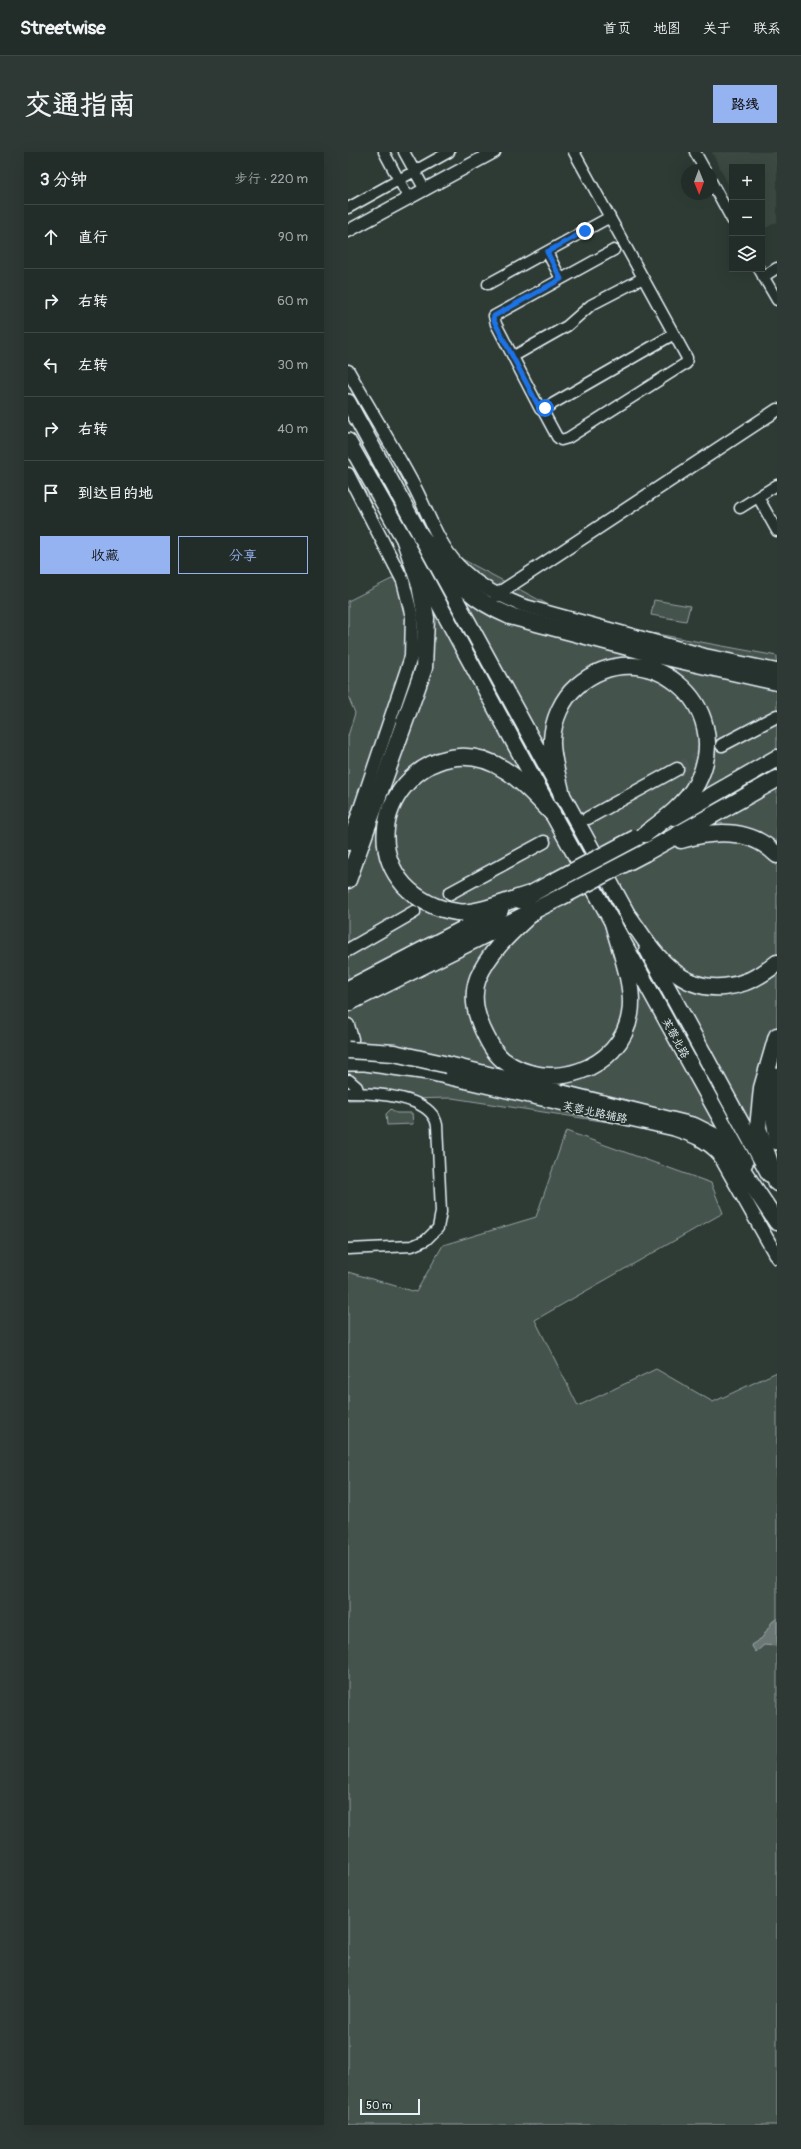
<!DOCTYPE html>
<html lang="zh">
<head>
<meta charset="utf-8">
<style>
  body { margin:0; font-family:Pangolin,"LXGW WenKai TC",sans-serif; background:#2e3834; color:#f1f3f6 }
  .controls { position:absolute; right:12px; top:12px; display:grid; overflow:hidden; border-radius:0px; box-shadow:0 4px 16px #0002 }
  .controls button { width:36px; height:36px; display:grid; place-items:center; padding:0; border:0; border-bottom:1px solid #3f4845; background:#222c28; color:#f1f3f6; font:20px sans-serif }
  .compass { position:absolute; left:333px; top:12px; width:36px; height:36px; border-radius:50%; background:#222c28; box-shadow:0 4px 16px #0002; rotate:179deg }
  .scale { position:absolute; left:12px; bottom:10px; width:60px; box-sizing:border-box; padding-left:4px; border:2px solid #e8f1f8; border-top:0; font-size:11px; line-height:14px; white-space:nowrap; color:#e8f1f8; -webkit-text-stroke:3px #26332d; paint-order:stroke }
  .stop { position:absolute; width:12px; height:12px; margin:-9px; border:3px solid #1a73e8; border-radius:50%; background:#fff }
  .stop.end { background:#1a73e8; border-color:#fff; box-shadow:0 1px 4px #0008 }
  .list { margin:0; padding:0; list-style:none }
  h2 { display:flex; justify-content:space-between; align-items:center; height:52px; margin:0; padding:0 16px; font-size:17px }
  h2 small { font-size:13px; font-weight:400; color:#a2a7a8 }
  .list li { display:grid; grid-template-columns:26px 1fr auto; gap:12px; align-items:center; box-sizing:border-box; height:64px; padding:0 16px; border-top:1px solid #3f4845 }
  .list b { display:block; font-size:15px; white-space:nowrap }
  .list em { font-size:13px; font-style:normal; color:#a2a7a8 }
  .actions { display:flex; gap:8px; padding:12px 16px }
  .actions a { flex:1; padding:9px 0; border:1px solid #95b2f1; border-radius:0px; text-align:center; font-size:14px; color:#95b2f1 }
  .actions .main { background:#95b2f1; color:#111 }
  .icon { flex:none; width:22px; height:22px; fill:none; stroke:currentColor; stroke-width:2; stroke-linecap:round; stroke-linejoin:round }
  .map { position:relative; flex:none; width:429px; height:1973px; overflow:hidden; border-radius:0px }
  header { display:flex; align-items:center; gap:24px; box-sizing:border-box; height:56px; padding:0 20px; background:#222c28; border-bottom:1px solid #3f4845 }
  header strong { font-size:19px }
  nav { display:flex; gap:22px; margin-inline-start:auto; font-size:14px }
  .intro { display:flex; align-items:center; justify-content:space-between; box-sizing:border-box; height:96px; padding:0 24px }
  h1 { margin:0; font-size:28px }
  .button { padding:10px 18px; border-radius:0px; background:#95b2f1; color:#111; font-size:14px; font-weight:700 }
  main { display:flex; gap:24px; padding:0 24px }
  aside { flex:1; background:#222c28; border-radius:0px; box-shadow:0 4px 16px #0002 }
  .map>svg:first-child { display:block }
</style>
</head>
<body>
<header>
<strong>Streetwise</strong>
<nav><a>首页</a><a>地图</a><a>关于</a><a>联系</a></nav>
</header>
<div class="intro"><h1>交通指南</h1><a class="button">路线</a></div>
<main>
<aside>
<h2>3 分钟<small>步行 · 220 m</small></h2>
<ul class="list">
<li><svg class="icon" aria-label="ahead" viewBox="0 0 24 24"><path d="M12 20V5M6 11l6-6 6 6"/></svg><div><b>直行</b></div><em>90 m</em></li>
<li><svg class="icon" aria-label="right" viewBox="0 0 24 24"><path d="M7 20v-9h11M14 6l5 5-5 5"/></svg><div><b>右转</b></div><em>60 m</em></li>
<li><svg class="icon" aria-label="left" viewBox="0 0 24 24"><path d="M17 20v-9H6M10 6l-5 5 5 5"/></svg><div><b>左转</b></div><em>30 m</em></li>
<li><svg class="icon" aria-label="right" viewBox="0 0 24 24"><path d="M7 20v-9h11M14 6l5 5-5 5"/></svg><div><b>右转</b></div><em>40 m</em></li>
<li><svg class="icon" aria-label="arrive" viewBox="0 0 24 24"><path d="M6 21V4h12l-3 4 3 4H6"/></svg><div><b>到达目的地</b></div></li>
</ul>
<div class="actions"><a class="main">收藏</a><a>分享</a></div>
</aside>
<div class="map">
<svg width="429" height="1973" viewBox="0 0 429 1973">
  <rect width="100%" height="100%" fill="#2e3b35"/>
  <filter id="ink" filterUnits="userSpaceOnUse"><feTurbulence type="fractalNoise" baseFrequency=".025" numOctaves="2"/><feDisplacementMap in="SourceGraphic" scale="8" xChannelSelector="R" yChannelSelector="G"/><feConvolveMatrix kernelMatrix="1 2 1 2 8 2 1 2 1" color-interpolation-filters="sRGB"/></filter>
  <g filter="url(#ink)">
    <!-- built -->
    <path fill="#3b4843" d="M364 0H429V70L414 78V15H384V40Z"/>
    <!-- green -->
    <path fill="#45524e" stroke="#96a2a3" d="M99 399 227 467 429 504V996L104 946 0 948V584L7 561 0 544V449Z
      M306 448 342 454 338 469 303 463Z
      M43 957 48 961H64L65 972 39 973 38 962Z
      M218 979 363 1031 375 1061 187 1168 230 1254 308 1217 365 1250 429 1220V1973H0V1120L68 1140 95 1093 188 1065Z"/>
    <!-- water -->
    <path fill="#6b7775" stroke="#9da8a9" d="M429 1466V1494L416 1493 408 1500 403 1493 414 1486 424 1470Z"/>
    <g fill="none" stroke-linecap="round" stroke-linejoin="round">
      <!-- tertiary-tunnel -->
      <path stroke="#4a5652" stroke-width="12" stroke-dasharray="12 6" stroke-linecap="butt" d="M329 617 374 593
        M196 690 237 667
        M66 760 102 741"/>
      <!-- minor casing -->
      <g stroke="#e8f1f8" stroke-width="13">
        <path id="minor" d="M36 0 61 47
          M56 0 77 38
          M226 0 339 206 338 212 335 213 220 286 213 288 209 285 195 259 192 257 148 172 146 164 266 98
          M347 0 357 18
          M363 29 384 68
          M0 56 101 0
          M199 100 213 127
          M411 117 429 148
          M415 125 429 116
          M140 132 262 65
          M166 204 219 174 243 153 295 126
          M192 257 199 255 326 182
          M410 345 429 379
          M392 356 429 333
          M1 928 9 935 11 941
          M0 941C24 941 83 943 89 973L93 1060 90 1076 78 1088 64 1094 0 1097"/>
      </g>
      <!-- tertiary casing -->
      <g stroke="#e8f1f8" stroke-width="15">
        <path id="tertiary" d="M0 79 146 0
          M0 219C22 258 46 296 67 336 80 361 90 392 110 413 128 432 149 443 174 453L357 503 429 518
          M0 322 55 429 64 465 63 505 0 692
          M148 443 429 258
          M374 593 429 564
          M240 666 329 617
          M102 741 196 690
          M0 798 66 760
          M0 873 4 887 2 907"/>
      </g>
      <!-- secondary casing -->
      <g stroke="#e8f1f8" stroke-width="16">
        <path id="secondary" d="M0 912H17L80 921 326 977C344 983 358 988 371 1002L429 1105
          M429 923C422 945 424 969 429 991"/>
      </g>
      <!-- primary casing -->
      <g stroke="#e8f1f8" stroke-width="18">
        <path id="primary" d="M0 250 287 776
          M0 289 57 389 204 661 397 1011
          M299 797 421 1022"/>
      </g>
      <!-- trunk casing -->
      <g stroke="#e8f1f8" stroke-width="19">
        <path id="trunk" d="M73 384C103 421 116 445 162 464L318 505 429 530
          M214 644C211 628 203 604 204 588 205 568 214 547 229 534 296 476 390 553 349 631 338 652 316 668 297 682
          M326 665 429 606
          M333 688C366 678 403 676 429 703
          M297 701 429 627
          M0 728 76 516 78 466 72 433 57 389
          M182 742C162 748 129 763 109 760 88 757 70 748 56 733 0 668 82 569 157 618 175 629 189 646 204 661
          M172 748 203 731
          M186 759C165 779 142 798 130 826 124 842 127 860 134 876 139 887 145 900 155 908 199 942 273 919 282 862 287 835 272 798 265 771
          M281 765C294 783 306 804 324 818 357 846 398 837 429 811
          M0 837 152 758
          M0 851 211 746
          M429 884 414 936 410 976 429 1031
          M100 913 346 974 370 986 383 1001 429 1070"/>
      </g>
      <!-- minor -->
      <use href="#minor" stroke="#26332d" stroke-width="10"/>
      <!-- tertiary -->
      <use href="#tertiary" stroke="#26332d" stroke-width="12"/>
      <!-- secondary -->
      <use href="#secondary" stroke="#26332d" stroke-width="13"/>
      <!-- primary -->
      <use href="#primary" stroke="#26332d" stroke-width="15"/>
      <!-- trunk -->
      <use href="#trunk" stroke="#26332d" stroke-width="16"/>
      <!-- trunk-bridge casing -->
      <g stroke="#e8f1f8" stroke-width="19" stroke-linecap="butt">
        <path id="trunk-bridge" d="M203 731 288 686
          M211 746 297 701
          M0 898 46 901 100 913"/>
      </g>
      <!-- trunk-bridge -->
      <use href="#trunk-bridge" stroke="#26332d" stroke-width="16"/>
    </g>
  </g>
  <g fill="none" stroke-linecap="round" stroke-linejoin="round" filter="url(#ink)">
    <!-- route -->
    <path stroke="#1a73e8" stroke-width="5" d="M197 256 192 257 145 167 146 164 213 127 199 100 237 79"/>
  </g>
  <g text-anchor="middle" stroke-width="4" stroke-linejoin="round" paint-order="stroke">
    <!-- street labels -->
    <g font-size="11" fill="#e8f1f8" stroke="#26332d">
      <text transform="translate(328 886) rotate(61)" y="4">芙蓉北路</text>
      <text transform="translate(247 960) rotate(12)" y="4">芙蓉北路辅路</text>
    </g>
  </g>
</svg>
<div class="controls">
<button>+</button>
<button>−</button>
<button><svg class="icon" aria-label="layers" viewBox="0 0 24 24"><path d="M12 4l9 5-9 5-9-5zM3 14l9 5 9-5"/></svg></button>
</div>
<svg class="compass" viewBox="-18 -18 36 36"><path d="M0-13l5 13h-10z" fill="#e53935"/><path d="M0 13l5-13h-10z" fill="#a2a7a8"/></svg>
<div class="scale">50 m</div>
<div class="stop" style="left:197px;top:256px"></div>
<div class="stop end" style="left:237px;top:79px"></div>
</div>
</main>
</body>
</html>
